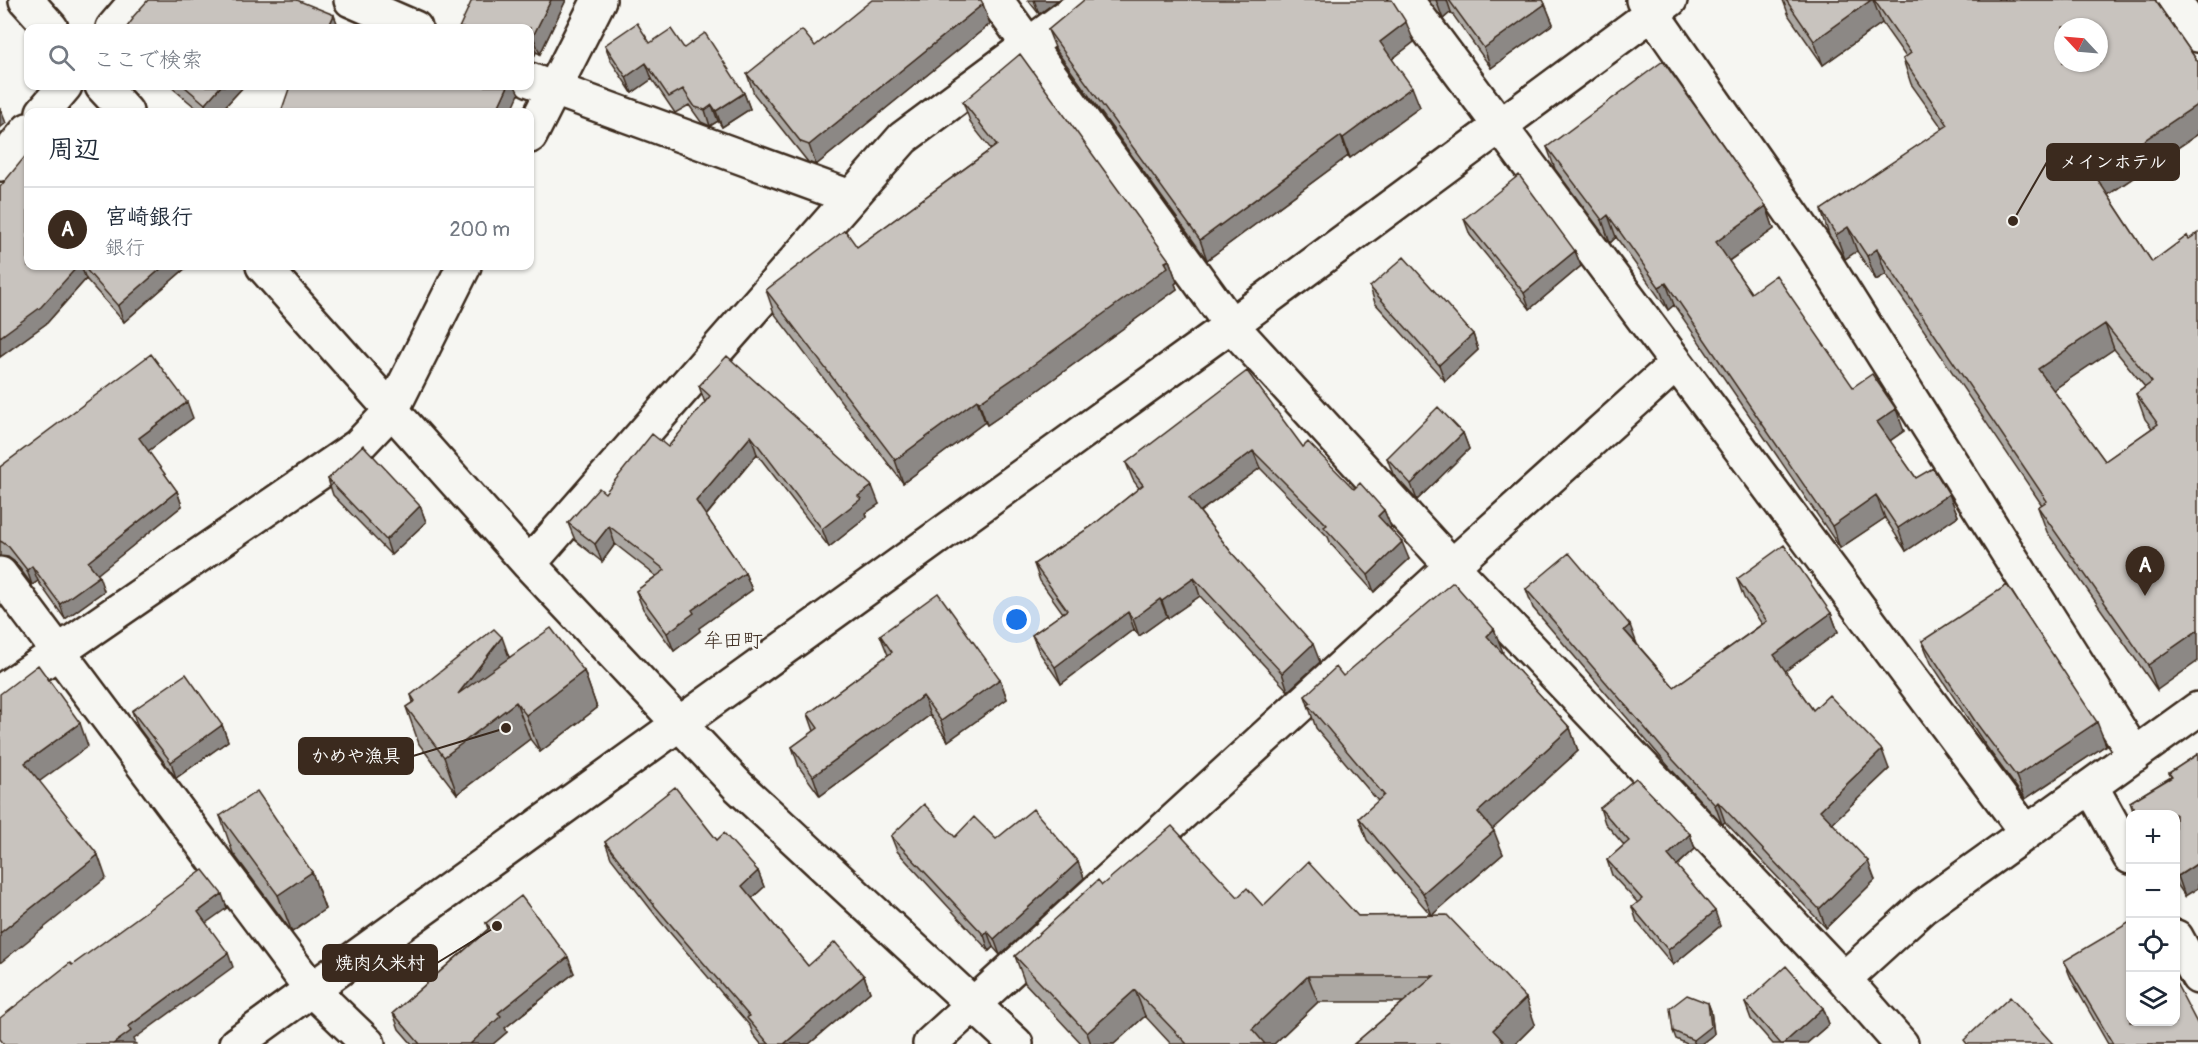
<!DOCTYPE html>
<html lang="ja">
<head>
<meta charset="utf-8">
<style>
  body { margin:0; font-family:Pangolin,"Klee One",sans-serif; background:#f2f2f3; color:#1f2937 }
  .controls { position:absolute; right:18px; bottom:18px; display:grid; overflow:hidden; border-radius:12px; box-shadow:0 2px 4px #0004 }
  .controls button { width:54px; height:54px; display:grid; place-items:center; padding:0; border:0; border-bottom:2px solid #e0e1e3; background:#fff; color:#1f2937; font:30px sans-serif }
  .compass { position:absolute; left:2054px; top:18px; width:54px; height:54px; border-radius:50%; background:#fff; box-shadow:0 2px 4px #0004; rotate:296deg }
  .you { position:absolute; left:1017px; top:620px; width:21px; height:21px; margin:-15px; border:4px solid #fff; border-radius:50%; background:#1a73e8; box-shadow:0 0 0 9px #1a73e833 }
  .badge { display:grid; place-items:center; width:39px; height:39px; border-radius:50%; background:#3b2a1e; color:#fff; font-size:20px; font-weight:700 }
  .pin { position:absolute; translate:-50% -50px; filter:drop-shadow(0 2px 3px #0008) }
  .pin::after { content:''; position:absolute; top:32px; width:21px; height:18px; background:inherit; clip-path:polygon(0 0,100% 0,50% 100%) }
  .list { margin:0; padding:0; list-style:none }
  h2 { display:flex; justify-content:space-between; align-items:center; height:78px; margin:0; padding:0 24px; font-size:26px }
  h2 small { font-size:20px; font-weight:400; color:#747a83 }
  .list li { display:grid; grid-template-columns:39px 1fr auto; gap:18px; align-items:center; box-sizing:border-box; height:84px; padding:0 24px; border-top:2px solid #e0e1e3 }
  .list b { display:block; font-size:22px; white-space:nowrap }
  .list p { margin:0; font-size:20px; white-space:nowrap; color:#747a83 }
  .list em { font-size:20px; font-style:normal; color:#747a83 }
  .icon { flex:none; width:33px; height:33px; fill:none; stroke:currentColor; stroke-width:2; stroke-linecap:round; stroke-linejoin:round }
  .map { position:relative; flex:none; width:2198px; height:1044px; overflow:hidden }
  .search { position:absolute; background:#fff; box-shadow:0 2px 4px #0004; left:24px; top:24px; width:510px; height:66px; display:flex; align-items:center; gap:15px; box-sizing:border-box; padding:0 21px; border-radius:12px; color:#747a83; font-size:22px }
  .panel { position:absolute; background:#fff; box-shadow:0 2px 4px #0004; left:24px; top:108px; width:510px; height:162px; border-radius:12px }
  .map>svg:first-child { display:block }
</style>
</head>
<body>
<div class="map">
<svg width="2198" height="1044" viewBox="0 0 2198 1044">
  <rect width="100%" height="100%" fill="#f6f6f2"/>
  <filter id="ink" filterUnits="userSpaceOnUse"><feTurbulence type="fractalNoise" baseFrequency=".0167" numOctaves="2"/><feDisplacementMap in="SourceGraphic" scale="12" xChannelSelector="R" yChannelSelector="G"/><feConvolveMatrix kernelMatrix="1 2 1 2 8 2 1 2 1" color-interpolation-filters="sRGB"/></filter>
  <g filter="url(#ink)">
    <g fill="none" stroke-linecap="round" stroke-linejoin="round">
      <!-- minor casing -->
      <g stroke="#3b2a1e" stroke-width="38">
        <path id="minor" d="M26 0 51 28
          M351 0 415 28
          M996 0 1231 325 1452 566 1844 979 1901 1044
          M1406 0 2026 832
          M1643 0 1818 251 2135 755
          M113 28 137 0
          M530 80 850 197
          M102 86 126 112
          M43 112 65 86
          M530 136 599 0
          M0 164 28 130
          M263 266 529 564 739 787 1016 1044
          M529 564 903 138 1089 0
          M0 574 312 990 368 1044
          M0 692 358 446 392 410 464 266
          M2091 786 2130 857
          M2176 937 2198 977
          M1844 979 1923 907 2198 709
          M236 1044 1231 325 1670 0
          M930 1044 1452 566 1676 364"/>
      </g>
      <!-- highway casing -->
      <g stroke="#3b2a1e" stroke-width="38">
        <path id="highway" d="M2173 0 2198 35"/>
      </g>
      <!-- minor -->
      <use href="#minor" stroke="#f6f6f2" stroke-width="33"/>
      <!-- highway -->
      <use href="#highway" stroke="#f6f6f2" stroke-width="33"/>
    </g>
    <!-- wall -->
    <path fill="#aca8a3" stroke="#3b2a1e" stroke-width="1.5" fill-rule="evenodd" d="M472 0H566L540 54 536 52 532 62 530 63V28Z
      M1028 0H1058L1039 14Z
      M1428 0H1543L1553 24 1491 68 1451 12 1443 19Z
      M1783 0H2155L2198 62V134L2108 195 2152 262 2187 236 2157 690 2047 532 2038 507 2042 505 1886 274 1876 280 1857 251 1845 259 1829 235 1821 210 1943 129 1911 84 1903 59 1906 57 1882 23 1823 65 1789 16ZM2114 349 2145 387 2136 394 2145 419 2152 428 2105 461 2053 390Z
      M990 24 816 165 808 162 754 94 747 74 815 46Z
      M1048 30 1414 42 1392 59 1420 107 1350 158 1348 156 1207 260 1056 50Z
      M605 45 684 48 744 93 750 109 722 127 718 121 710 126 701 122 689 105 675 113 652 79 632 93 611 61Z
      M170 86H244L220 112H201Z
      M963 102 1169 260 1177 282 1175 284 1177 289 1037 391 987 425 985 422 903 483 774 313 766 290 857 247 991 149 971 124Z
      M1547 147 1766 206 1774 229 1729 261 1751 293 1853 387 1904 431 1890 441 1916 478 1949 494 1958 516 1906 551 1885 518 1840 548 1674 305 1668 310 1616 237 1610 243 1555 169Z
      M0 187 28 266H188L124 322 86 279 47 323 0 357Z
      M1464 219 1575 251 1581 266 1530 309 1470 235Z
      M1370 287 1473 334 1478 350 1445 381 1375 303Z
      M699 386 879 504 866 513 867 517 829 547 757 454 706 516 745 573 752 590 699 628 700 631 674 651 643 609 636 591 656 576 615 544 602 562 575 540 568 523 605 493 668 447 705 403Z
      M193 418 148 451 177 491 182 506 97 574 104 591 65 619 38 581 32 585 15 562 8 557 0 556V467Z
      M1463 433 1469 449 1417 500 1393 474 1387 458Z
      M1303 447 1354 489 1384 510 1391 527 1390 528 1409 559 1374 592 1331 544 1328 537 1260 468 1200 512 1231 552 1320 662 1288 691 1200 596 1168 618 1167 616 1139 636 1134 629 1061 684 1039 652 1032 635 1063 613 1040 581 1034 564 1092 526 1139 488 1133 480 1126 463Z
      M328 479 420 506 426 522 391 555 333 495Z
      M1737 579 1831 613 1838 632 1785 671 1813 710 1889 769 1832 823 1875 880 1826 928 1725 822 1722 824 1670 768 1533 608 1526 589 1637 644 1674 687 1762 624 1744 598Z
      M1494 629 1502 653 1570 728 1578 751 1492 829 1503 854 1432 915 1535 1024 1515 1044H1354L1403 1002H1318L1274 1044H1171L1145 1016 1114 1044H1082L1025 983 1015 956 1102 885 1238 897 1263 906 1358 916 1431 915 1367 840 1359 818 1378 801 1316 728 1305 696 1343 676Z
      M880 635 1000 679 1007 699 948 741 930 715 820 796 799 767 792 747 814 731 808 714 888 655Z
      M1922 641 2106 745 2025 799 1986 746 1931 663Z
      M509 657 584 671 597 708 540 752 530 739 457 794 419 744 406 707 413 702 411 695Z
      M132 711 222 725 228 741 176 778 138 727Z
      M2198 754 2185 896 2175 881V814H2134L2130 802 2171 777 2169 773Z
      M1600 808 1690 834 1695 849 1677 866 1720 926 1673 965 1637 922 1632 907 1638 903 1612 875 1607 860 1624 845 1605 823Z
      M220 816 312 872 325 909 292 932 233 853Z
      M891 836 996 839 1078 862 1084 878 1000 955 993 947 989 951 897 851Z
      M717 840 758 871 764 887 752 898 808 966 864 976 870 992 809 1044H761L753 1034 750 1026 660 921 611 858 605 842Z
      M486 923 574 973 505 1028 507 1032 493 1044H412L399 1029 393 1013 488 929Z
      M2064 961 2198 1044H2108L2072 981Z
      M1708 1003 1711 1011 1714 1034 1701 1044H1687L1676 1039 1673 1031Z
      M1745 1003 1823 1008 1829 1024 1806 1044H1773L1751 1019Z"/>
    <!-- shaded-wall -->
    <path fill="#8c8885" stroke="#3b2a1e" stroke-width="1.5" d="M551 0H566L540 54 533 36Z
      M1034 0H1058L1039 14Z
      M1436 0H1447L1451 12 1443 19Z
      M1871 0H1873L1882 23 1823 65 1814 41Z
      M983 4 990 24 816 165 809 145Z
      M1545 4 1553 24 1491 68 1484 48Z
      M334 15 339 28H328Z
      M1406 22 1414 42 1387 63 1380 42Z
      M530 34 536 52 532 62 530 54Z
      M646 63 652 79 632 93 626 77Z
      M221 86H244L220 112H208L205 104Z
      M508 86H515L519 94 511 112H496Z
      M1412 87 1420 107 1350 158 1343 138Z
      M744 93 750 109 722 127 716 111Z
      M2198 104V134L2103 198 2094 174Z
      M712 105 718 121 710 126 705 110Z
      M0 108 6 123 0 128Z
      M1341 136 1348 156 1207 260 1200 240Z
      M1766 206 1774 229 1724 264 1716 242Z
      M1608 215 1616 237 1610 243 1602 220Z
      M1848 227 1857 251 1845 259 1836 235Z
      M1877 249 1886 274 1876 280 1867 256Z
      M1575 251 1581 266 1530 309 1524 293Z
      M1169 260 1177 282 1175 284 1177 289 1037 391 987 425 979 402Z
      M78 266H81L86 279 47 323 0 357V337Z
      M164 266H188L124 322 118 306Z
      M1666 283 1674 305 1668 310 1659 287Z
      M2105 324 2114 349 2047 394 2038 369Z
      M1473 334 1478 350 1445 381 1439 365Z
      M977 400 985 422 903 483 895 460Z
      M187 402 193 418 144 454 139 438Z
      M1896 409 1904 431 1885 444 1877 422Z
      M1463 433 1469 449 1417 500 1411 484Z
      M751 436 757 454 703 519 696 501Z
      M1253 451 1260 468 1195 515 1189 498Z
      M872 486 879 504 866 513 867 517 829 547 822 529 858 496Z
      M177 491 182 506 94 577 88 562Z
      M1949 494 1958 516 1906 551 1898 528Z
      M1876 495 1885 518 1840 548 1832 526Z
      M420 506 426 522 391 555 386 540Z
      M1384 510 1391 527 1384 533 1378 516Z
      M609 526 615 544 602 562 595 544Z
      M1402 542 1409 559 1374 592 1368 575Z
      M32 566 38 581 32 585 27 570Z
      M745 573 752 590 699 628 700 631 674 651 667 633 692 610Z
      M99 576 104 591 65 619 60 604Z
      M1194 578 1200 596 1168 618 1162 601Z
      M1160 599 1167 616 1139 636 1133 619Z
      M1128 612 1134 629 1061 684 1055 667Z
      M1831 613 1838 632 1780 675 1774 655Z
      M1630 625 1637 644 1624 630Z
      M1494 629 1503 652 1495 659 1487 636Z
      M2198 630V661L2157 690 2148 665Z
      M502 637 515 674 458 694Z
      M1313 644 1320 662 1288 691 1282 673Z
      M584 671 597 708 540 752 526 715Z
      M1000 679 1007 699 948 741 941 721Z
      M923 696 930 715 820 796 813 776Z
      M516 702 530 739 457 794 444 757Z
      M2097 722 2106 745 2025 799 2016 776Z
      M80 723 88 746 33 786 25 763Z
      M222 725 228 741 176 778 171 762Z
      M1570 728 1578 751 1486 835 1478 812Z
      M1882 750 1889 769 1826 829 1820 810Z
      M1718 802 1725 822 1722 824 1715 805Z
      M1494 831 1503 854 1432 915 1423 893Z
      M1690 834 1695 849 1673 869 1668 855Z
      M98 855 106 878 0 963V933Z
      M1868 861 1875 880 1826 928 1819 909Z
      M1078 862 1084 878 1000 955 994 939Z
      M2198 863V888L2185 896 2178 876Z
      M758 871 764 887 748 902 742 886Z
      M312 872 325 909 292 932 278 895Z
      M222 894 227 908 203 925 198 912Z
      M1715 911 1720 926 1673 965 1668 950Z
      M987 931 993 947 989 951 984 935Z
      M228 953 233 967 134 1039 136 1044H113L128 1027Z
      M568 957 574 973 505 1028 507 1032 493 1044H470L498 1013Z
      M864 976 870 992 809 1044H784Z
      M1308 976 1318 1002 1274 1044H1258L1252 1029Z
      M1135 990 1145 1016 1114 1044H1091L1087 1033Z
      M1526 998 1535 1024 1515 1044H1498L1493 1030Z
      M1708 1003 1711 1011 1714 1034 1701 1044H1695L1693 1040Z
      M1823 1008 1829 1024 1806 1044H1783Z"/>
    <!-- building -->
    <path fill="#c8c3be" stroke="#3b2a1e" stroke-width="1.5" fill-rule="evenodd" d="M148 0H297L334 15 328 28H129L127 27 133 19 132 18Z
      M472 0H551L533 36 530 35V28H459Z
      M872 0H981L983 4 809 145 801 142 747 74 802 30 815 46Z
      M1084 0H1392L1406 22 1380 42 1412 87 1343 138 1341 136 1200 240 1048 30Z
      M1449 0H1543L1545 4 1484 48Z
      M1786 0H1871L1814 41Z
      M1874 0H2155L2198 62V104L2094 174 2152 262 2187 236 2189 239 2198 233V630L2148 665 2038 507 2047 501 1877 249 1867 256 1848 227 1836 235 1821 210 1948 125 1903 59 1911 53ZM2063 27H2099V63H2063ZM2105 324 2152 382 2136 394 2158 424 2105 461 2038 369Z
      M637 23 650 43 671 29 684 48 705 33 744 93 716 111 712 105 705 110 695 107 683 89 669 97 646 63 626 77 605 45Z
      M1020 54 1169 260 1165 262 1168 267 1029 368 979 402 977 400 895 460 766 290 845 230 857 247 997 145 963 102Z
      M1663 61 1766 206 1716 242 1751 293 1776 275 1853 387 1872 374 1896 409 1877 422 1916 478 1933 468 1949 494 1898 528 1876 495 1832 526 1666 283 1659 287 1608 215 1602 220 1547 147Z
      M184 86H221L205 104Z
      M290 86H508L496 112H281Z
      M28 153V266H78L41 307 0 337V187Z
      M1519 175 1575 251 1524 293 1464 219Z
      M1404 257 1473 334 1439 365 1370 287Z
      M83 266H164L118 306Z
      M151 354 187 402 139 438 177 491 88 562 99 576 60 604 32 566 27 570 9 547 2 542 0 541V467Z
      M727 356 872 486 858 496 861 499 822 529 751 436 696 501 745 573 692 610 694 613 667 633 636 591 665 570 609 526 595 544 568 523 599 488 605 493 652 434 668 447 710 396 699 386Z
      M1247 371 1303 447 1308 442 1354 489 1360 483 1384 510 1378 516 1402 542 1368 575 1324 527 1327 525 1253 451 1189 498 1231 552 1313 644 1282 673 1194 578 1162 601 1160 599 1133 619 1128 612 1055 667 1032 635 1067 610 1034 564 1092 526 1143 485 1126 463Z
      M1438 407 1463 433 1411 484 1387 458Z
      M363 445 420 506 386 540 328 479Z
      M1784 545 1831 613 1774 655 1813 710 1829 695 1882 750 1820 810 1868 861 1819 909 1718 802 1715 805 1663 749 1526 589 1569 553 1630 625 1624 630 1674 687 1767 621 1737 579Z
      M1453 582 1494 629 1487 636 1570 728 1478 812 1494 831 1423 893 1359 818 1384 795 1308 705 1311 703 1305 696 1336 667 1343 676Z
      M2007 585 2097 722 2016 776 1977 724 1922 641Z
      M938 593 1000 679 941 721 923 696 813 776 792 747 818 728 808 714 892 652 880 635Z
      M551 628 584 671 526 715 516 702 444 757 406 707 415 701 411 695 494 629 502 637 458 694Z
      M38 665 80 723 25 763 98 855 0 933V694Z
      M186 674 222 725 171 762 132 711Z
      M2198 754V863L2178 876 2175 873V814H2138L2130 802 2172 777 2169 773Z
      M1636 778 1690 834 1668 855 1715 911 1668 950 1632 907 1642 899 1607 860 1629 841 1600 808Z
      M675 787 717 840 724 833 758 871 742 886 808 966 835 942 864 976 784 1044H769L747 1018 749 1016 654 905 605 842Z
      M257 791 312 872 278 895 220 816Z
      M924 804 955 837 974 817 996 839 1033 809 1078 862 994 939 987 931 984 935 891 836Z
      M1172 826 1238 897 1247 888 1263 906 1308 862 1358 916 1447 915 1526 998 1493 1030 1506 1044H1354L1434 976H1308L1252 1029 1265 1044H1187L1135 990 1087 1033 1015 956 1098 880 1102 885Z
      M203 870 222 894 198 912 228 953 128 1027 131 1031 113 1044H4L0 1039V1018L70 963 72 965Z
      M521 896 568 957 498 1013 501 1016 470 1044H420L393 1013 490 928 486 923Z
      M2130 922V1022H2175V981L2198 1025V1044H2113L2064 961Z
      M1786 966 1823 1008 1783 1044H1781L1745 1003Z
      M1687 995 1708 1003 1711 1026 1693 1040 1673 1031 1670 1008Z
      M2010 997 2053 1044H1967L1964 1040Z"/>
  </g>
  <g text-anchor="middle" stroke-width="4.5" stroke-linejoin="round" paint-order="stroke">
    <!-- quarter labels -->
    <g font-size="20" fill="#3b2a1e" stroke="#f6f6f2">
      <text x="733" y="647">牟田町</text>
    </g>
  </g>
  <!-- callouts -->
  <path fill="none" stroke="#3b2a1e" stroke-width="2" d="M2013 221L2047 162M506 728L413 756M497 926L437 963"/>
  <g fill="#3b2a1e" stroke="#f6f6f2" stroke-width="2">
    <circle cx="2013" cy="221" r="6"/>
    <circle cx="506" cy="728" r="6"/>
    <circle cx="497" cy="926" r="6"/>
  </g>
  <g fill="#3b2a1e" stroke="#3b2a1e" stroke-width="2">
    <rect x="2047" y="144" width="132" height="36" rx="6"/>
    <rect x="299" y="738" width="114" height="36" rx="6"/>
    <rect x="323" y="945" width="114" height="36" rx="6"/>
  </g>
  <g font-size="18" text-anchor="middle" font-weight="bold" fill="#fff">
    <text x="2113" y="168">メインホテル</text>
    <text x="356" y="762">かめや漁具</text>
    <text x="380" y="969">焼肉久米村</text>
  </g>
</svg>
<div class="controls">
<button>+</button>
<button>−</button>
<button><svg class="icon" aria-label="locate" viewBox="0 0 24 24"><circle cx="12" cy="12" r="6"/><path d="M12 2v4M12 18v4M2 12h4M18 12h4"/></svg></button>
<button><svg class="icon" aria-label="layers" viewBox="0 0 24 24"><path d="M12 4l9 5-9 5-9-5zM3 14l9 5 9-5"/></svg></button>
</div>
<svg class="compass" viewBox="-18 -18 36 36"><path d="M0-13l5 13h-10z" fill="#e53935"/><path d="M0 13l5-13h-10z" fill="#747a83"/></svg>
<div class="you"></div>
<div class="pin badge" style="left:2145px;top:596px">A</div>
<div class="search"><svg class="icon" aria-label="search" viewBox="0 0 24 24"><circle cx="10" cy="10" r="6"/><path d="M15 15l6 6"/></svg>ここで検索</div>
<section class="panel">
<h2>周辺<small></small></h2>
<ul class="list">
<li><span class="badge">A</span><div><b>宮崎銀行</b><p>銀行</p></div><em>200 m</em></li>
</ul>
</section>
</div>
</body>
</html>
